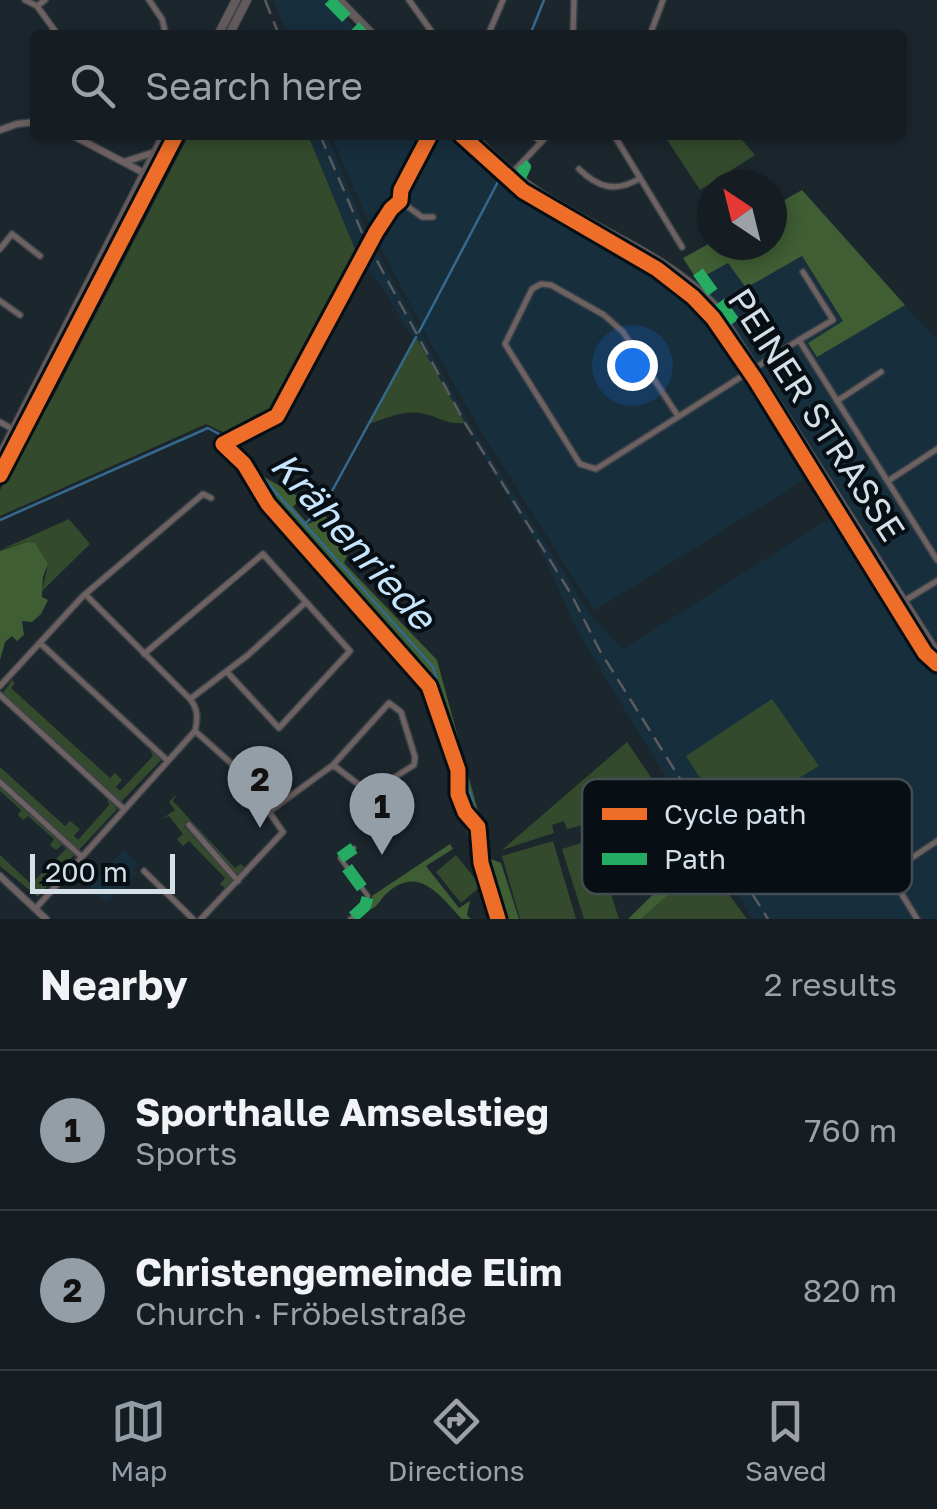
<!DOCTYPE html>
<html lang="en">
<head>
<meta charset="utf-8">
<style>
  body { margin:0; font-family:"Golos Text",sans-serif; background:#1e252a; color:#f1f3f6 }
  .compass { position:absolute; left:697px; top:170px; width:90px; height:90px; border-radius:50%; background:#151c22; box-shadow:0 5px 15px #0003; rotate:325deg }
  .scale { position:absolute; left:30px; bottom:25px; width:145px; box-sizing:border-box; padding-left:10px; border:5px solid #d4dfe7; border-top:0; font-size:28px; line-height:35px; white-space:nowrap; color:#d4dfe7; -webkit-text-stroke:8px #070f14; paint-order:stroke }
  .you { position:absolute; left:632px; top:365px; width:35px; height:35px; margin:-25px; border:8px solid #fff; border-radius:50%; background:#1a73e8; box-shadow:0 0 0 15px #1a73e833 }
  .badge { display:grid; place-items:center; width:65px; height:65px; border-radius:50%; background:#949ea6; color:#111; font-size:32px; font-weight:700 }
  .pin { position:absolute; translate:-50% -82px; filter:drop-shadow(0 2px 5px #0008) }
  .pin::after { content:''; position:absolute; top:52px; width:35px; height:30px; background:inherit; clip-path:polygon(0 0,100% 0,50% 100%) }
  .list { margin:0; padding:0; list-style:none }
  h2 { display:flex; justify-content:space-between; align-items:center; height:130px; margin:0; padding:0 40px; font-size:42px }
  h2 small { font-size:32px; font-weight:400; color:#9da1a5 }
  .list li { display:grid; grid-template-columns:65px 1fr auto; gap:30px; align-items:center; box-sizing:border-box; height:160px; padding:0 40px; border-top:2px solid #343a40 }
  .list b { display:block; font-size:38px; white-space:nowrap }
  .list p { margin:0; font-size:32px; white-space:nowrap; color:#9da1a5 }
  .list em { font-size:32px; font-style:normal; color:#9da1a5 }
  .icon { flex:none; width:55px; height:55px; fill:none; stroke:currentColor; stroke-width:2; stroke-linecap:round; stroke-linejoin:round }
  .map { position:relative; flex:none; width:937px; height:919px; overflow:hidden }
  .search { position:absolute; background:#151c22; box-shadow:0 5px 15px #0003; left:30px; right:30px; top:30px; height:110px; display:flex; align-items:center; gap:25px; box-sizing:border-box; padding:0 35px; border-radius:10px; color:#9da1a5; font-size:38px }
  .sheet { height:450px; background:#151c22 }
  nav { display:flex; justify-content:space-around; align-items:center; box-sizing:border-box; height:140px; border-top:2px solid #343a40; background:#151c22; font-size:28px; color:#9da1a5 }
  nav a { display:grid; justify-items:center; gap:5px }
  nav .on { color:#949ea6 }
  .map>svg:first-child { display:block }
</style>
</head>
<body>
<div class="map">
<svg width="937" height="919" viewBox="0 0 937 919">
  <rect width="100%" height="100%" fill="#1c262d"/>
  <!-- built -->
  <path fill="#172e3d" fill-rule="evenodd" d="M273 0H328L361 35H288Z
    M308 135H327L366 230 470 424 590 614 623 649 836 514 812 475 594 611 480 430 434 349 373 233 331 135H458L506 181 680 289 728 262 746 288 802 256 843 321 817 357 905 305 937 340V919H753L603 674 574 624 545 559 384 290 359 259ZM771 699 818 766 732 819Z
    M123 850 139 865 133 870 137 874 107 902 88 889Z"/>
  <!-- green -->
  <path fill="#334b2c" d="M189 135H308L359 259 277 408 225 433 206 424 0 516V490L53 397Z
    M664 135H738L755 155 700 190Z
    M416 337 465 423C448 425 441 418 425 414 406 409 387 418 369 424Z
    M69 519 90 544 42 591 48 564 27 542 0 550Z
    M12 680 15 683 11 688 110 778 115 773 122 780 116 787 120 791 153 756 150 750 161 760 121 802 3 693Z
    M772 699 819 766 731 819 707 789 686 756Z
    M627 742 661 792 658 795 674 831 680 868 669 879 642 780 634 778 583 797 587 824 567 829 564 821 552 825 554 833 502 850Z
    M0 767 65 826 70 821 80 829 74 836 78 840 109 805 107 798 117 809 79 850 0 778Z
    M0 787 74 855 38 897 0 866V855L31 884 66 849 62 845 56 850 50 845 54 839 28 816 23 820 18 815 21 810 0 791Z
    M177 794 173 801 235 868 241 864 246 869 238 875 191 821 184 826 233 880 226 889 220 884 225 878 189 841 183 846 177 839 183 834 169 816 162 819 175 810 169 802Z
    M594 839 607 883 597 887 608 884 619 919H584L562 849Z
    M553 841 576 919H520L502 856Z
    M456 855 481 886 461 903 436 872Z
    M705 862 747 919H641Z"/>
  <!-- forest -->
  <path fill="#3f5e34" d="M802 190 905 305 817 357 808 343 843 321 802 256 746 288 728 263 697 280 683 258 712 242V245H772V207Z
    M232 443 259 474 301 498 293 507 308 524 325 516 353 541 344 563 437 660 491 859 501 863 519 919H495L488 895H485L426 687 417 670 251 488 221 449Z
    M27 542 35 543 48 564 43 577 42 597 48 600 41 614 32 622 22 621 24 635 17 641 12 636 5 642 0 660V551Z
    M661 792 705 862 641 919H628L680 868 673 831 658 794Z
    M450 844 453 849 426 866 459 908 470 901 467 915 471 919H462C440 896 419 864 387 893 379 900 380 905 370 910L372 896Z"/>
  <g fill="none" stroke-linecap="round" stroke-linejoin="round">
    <!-- stream -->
    <path stroke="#35698d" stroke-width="2.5" d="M530 35 544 0
      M419 332 500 178
      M0 520 208 428 228 439 433 667 507 919
      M305 524 326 502 416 337"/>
    <!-- pedestrian casing -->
    <g stroke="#3b4349" stroke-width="6">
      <path id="pedestrian" d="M353 917 365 906 368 896 340 858 354 848"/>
    </g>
    <!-- minor casing -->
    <g stroke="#3b4349" stroke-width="8">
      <path id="minor" d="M25 0 37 6 58 35
        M149 0 162 19 166 35
        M409 0 434 35
        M37 6 45 0
        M488 35 503 0
        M573 35 574 0
        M650 35 663 0
        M430 135 401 190 400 201 422 217H433
        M533 135 541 142
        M614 135 682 247
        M579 169C598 188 617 193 640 178
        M512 173 548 135
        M0 249 12 234 40 256
        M0 301 20 315
        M799 340 833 320 803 272
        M837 401 881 372
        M678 416 623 332 604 315 551 285 541 284 532 289 505 344 580 464 596 469 799 340 937 560
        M0 422 14 430
        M888 481 937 449
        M904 601 937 581
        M40 643 168 761
        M144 654 263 554 350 651 279 728 227 672
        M0 686 83 596 203 494 211 498
        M0 695 124 809
        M190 699 248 655 306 602
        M195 731 241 772 283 832 201 919
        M0 782 82 857
        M270 811 333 765 389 703 401 712 415 757 414 765 370 793 333 765
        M189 825 238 881
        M144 871 193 919
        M36 908 195 731C198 718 198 709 190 699L86 595
        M351 919H354
        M917 919 889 873 937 841"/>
    </g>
    <!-- tertiary casing -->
    <g stroke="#3b4349" stroke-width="9">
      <path id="tertiary" d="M0 130 17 124 35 122
        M72 135 146 174
        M124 162 155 152
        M0 876 46 919"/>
    </g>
    <!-- secondary casing -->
    <g stroke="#3b4349" stroke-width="10">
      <path id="secondary" d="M339 0 373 35
        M218 35 236 0
        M229 35 247 0
        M472 135C495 159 520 181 549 199 606 235 669 257 716 307L937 653
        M0 456 164 135
        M0 475 176 135"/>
    </g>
    <!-- pedestrian -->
    <use href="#pedestrian" stroke="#6e6161" stroke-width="4"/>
    <!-- minor -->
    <use href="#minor" stroke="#6e6161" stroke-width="5"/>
    <!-- tertiary -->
    <use href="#tertiary" stroke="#6e6161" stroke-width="6"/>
    <!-- secondary -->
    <use href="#secondary" stroke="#635a5c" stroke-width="8"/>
    <!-- rail -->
    <path stroke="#5c5a5d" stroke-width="2.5" stroke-dasharray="15 8" stroke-linecap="butt" d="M265 0 279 35
      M320 135 363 235 465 423 571 594 600 651 768 919"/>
    <!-- quiet -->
    <path stroke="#26ab63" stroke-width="12" stroke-dasharray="25 12" stroke-linecap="butt" d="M329 0 363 35
      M516 186 525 167 521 163
      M698 272 735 323
      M353 917 365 906 368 896 340 858 354 848"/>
    <!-- cycleway casing -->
    <g stroke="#070f14" stroke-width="21">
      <path id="cycleway" d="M430 135 401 190 400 201 391 209 376 232 277 416 223 444 244 464 268 504 429 686 458 770V794L465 812 478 827 481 863 498 919
        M461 135 523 191 657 269 693 297 713 318 755 379 925 653 937 664
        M0 475 176 135"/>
    </g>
    <!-- cycleway -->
    <use href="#cycleway" stroke="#ee6e29" stroke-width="15"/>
  </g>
  <g text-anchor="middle" stroke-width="8" stroke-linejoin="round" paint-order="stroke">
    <!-- street labels -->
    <g font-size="35" fill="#d4dfe7" stroke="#070f14">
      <text transform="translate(816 415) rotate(57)" y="12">PEINER STRASSE</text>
    </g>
    <!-- water labels -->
    <g font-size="38" font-style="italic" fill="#c7e6fd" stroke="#070f14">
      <text transform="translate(353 541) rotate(48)" y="13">Krähenriede</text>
    </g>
  </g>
  <!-- legend -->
  <rect x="582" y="779" width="330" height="115" rx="15" fill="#070f14" stroke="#444d53" stroke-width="2.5"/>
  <rect x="602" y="808" width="45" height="12" fill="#ee6e29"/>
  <rect x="602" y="853" width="45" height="12" fill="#26ab63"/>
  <g font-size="28" fill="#d4dfe7">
    <text x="664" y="824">Cycle path</text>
    <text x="664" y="869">Path</text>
  </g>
</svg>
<svg class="compass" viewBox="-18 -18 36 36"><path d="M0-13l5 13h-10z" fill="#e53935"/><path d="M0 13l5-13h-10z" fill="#9da1a5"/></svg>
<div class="scale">200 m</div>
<div class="you"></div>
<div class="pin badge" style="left:382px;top:855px">1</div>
<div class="pin badge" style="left:260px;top:828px">2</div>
<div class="search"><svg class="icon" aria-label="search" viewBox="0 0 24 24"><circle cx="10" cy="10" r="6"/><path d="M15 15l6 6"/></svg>Search here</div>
</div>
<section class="sheet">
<h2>Nearby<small>2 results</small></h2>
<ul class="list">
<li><span class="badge">1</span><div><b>Sporthalle Amselstieg</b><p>Sports</p></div><em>760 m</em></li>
<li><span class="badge">2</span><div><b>Christengemeinde Elim</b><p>Church · Fröbelstraße</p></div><em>820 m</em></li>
</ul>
</section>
<nav>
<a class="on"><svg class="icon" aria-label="map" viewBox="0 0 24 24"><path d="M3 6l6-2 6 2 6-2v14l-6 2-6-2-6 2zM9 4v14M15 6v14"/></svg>Map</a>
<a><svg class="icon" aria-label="directions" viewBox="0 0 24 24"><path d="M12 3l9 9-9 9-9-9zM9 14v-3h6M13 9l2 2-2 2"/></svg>Directions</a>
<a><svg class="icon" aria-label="saved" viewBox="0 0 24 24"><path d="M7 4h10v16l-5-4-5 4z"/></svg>Saved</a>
</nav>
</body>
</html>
